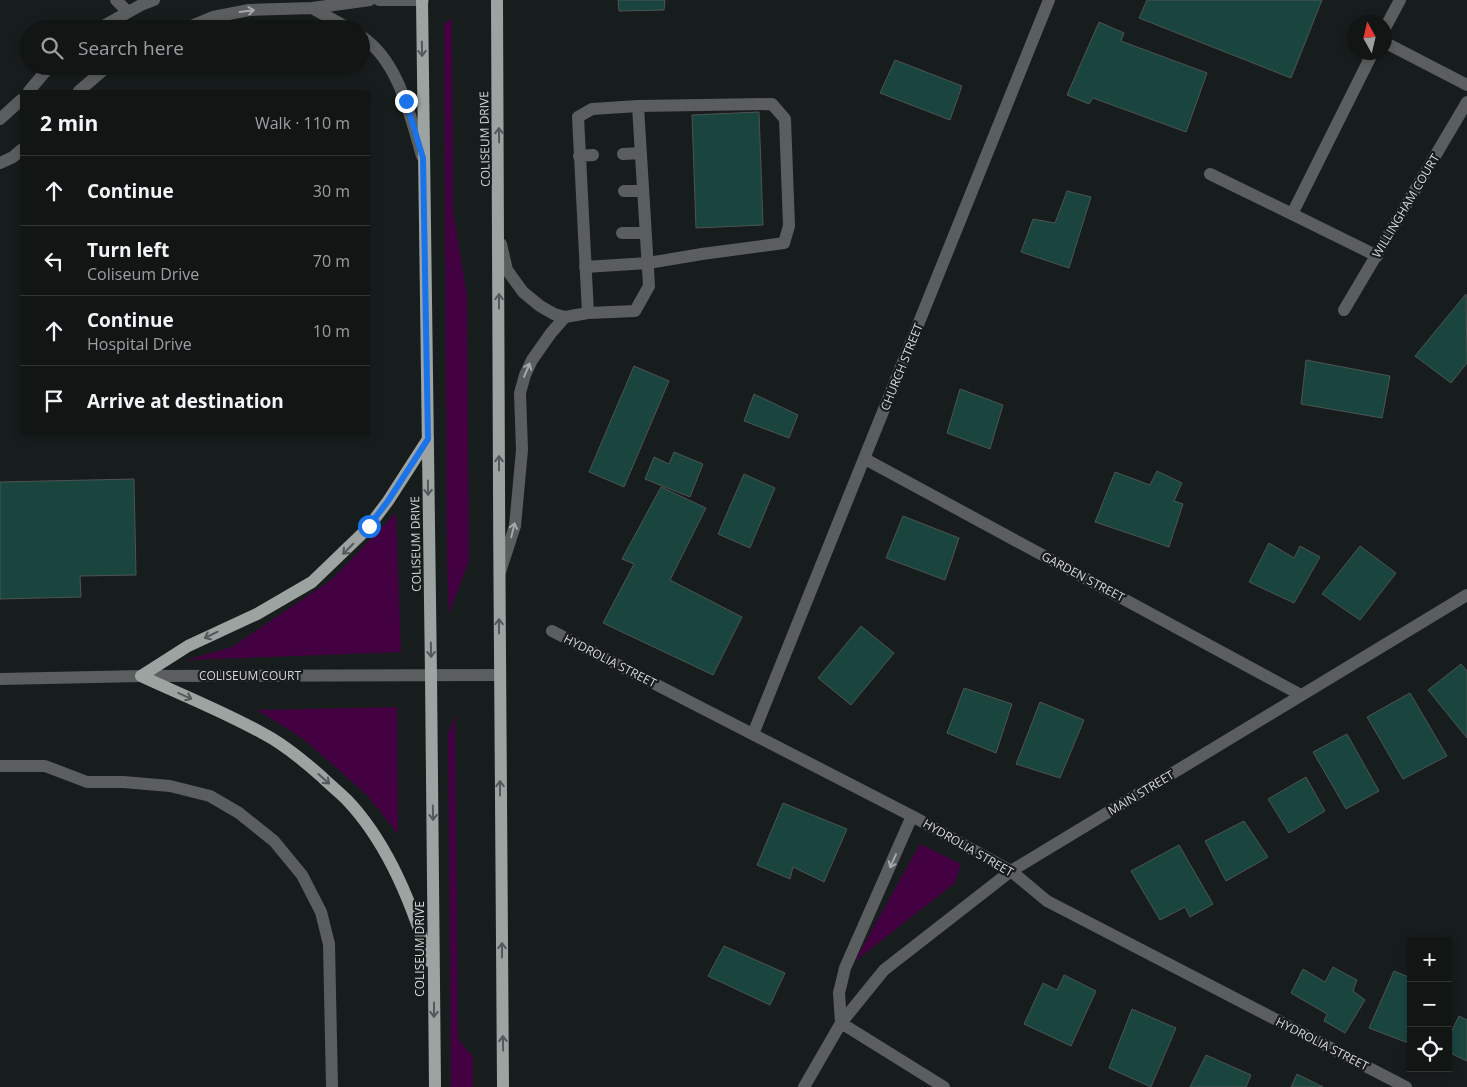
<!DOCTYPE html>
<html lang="en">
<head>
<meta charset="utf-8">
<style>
  body { margin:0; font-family:"Open Sans",sans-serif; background:#1a1f1e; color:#f1f3f6 }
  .controls { position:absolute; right:15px; bottom:15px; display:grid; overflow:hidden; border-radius:0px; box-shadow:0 2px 8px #0003 }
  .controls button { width:45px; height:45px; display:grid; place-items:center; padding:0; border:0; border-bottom:1px solid #303534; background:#111615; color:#f1f3f6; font:25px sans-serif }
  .compass { position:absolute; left:1347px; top:15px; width:45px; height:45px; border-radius:50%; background:#111615; box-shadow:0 2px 8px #0003; rotate:352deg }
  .stop { position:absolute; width:15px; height:15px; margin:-11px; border:4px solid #1a73e8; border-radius:50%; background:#fff }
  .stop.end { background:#1a73e8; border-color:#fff; box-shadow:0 1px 5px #0008 }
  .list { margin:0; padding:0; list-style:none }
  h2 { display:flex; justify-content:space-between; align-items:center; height:65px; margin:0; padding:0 20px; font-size:21px }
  h2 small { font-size:16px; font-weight:400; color:#9c9fa0 }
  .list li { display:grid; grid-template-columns:32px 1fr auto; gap:15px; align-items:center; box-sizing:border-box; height:70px; padding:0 20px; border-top:1px solid #303534 }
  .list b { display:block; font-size:19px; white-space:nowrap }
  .list p { margin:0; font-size:16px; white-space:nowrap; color:#9c9fa0 }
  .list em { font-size:16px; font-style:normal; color:#9c9fa0 }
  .icon { flex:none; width:28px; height:28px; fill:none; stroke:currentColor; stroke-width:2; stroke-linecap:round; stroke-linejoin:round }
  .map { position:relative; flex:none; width:1467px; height:1087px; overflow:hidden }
  .search { position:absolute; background:#111615; box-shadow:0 2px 8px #0003; left:20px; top:20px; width:350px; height:55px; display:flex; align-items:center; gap:12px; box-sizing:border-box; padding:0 18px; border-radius:28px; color:#9c9fa0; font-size:19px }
  .panel { position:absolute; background:#111615; box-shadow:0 2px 8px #0003; left:20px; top:90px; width:350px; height:345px; border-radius:0px }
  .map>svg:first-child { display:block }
</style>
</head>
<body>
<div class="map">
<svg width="1467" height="1087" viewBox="0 0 1467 1087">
  <rect width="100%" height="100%" fill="#171d1c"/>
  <!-- green -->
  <path fill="#420040" d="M452 19 453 211 467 296 469 561 449 614 447 561 444 24Z
    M396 513 401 652 186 660 232 647 331 580Z
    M397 707 398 834 367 795 302 738 257 710Z
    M455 715 458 1039 473 1057V1087H451L448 734Z
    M920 844 961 864 955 883 854 962Z"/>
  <!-- building -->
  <path fill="#1a453f" stroke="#4d5452" d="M618 0H665L664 10 619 11Z
    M1147 0H1322L1291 78 1139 18Z
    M1099 22 1124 33 1121 41 1207 73 1186 132 1093 98 1089 104 1067 95Z
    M895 60 962 86 950 120 880 93Z
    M759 112 763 225 696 228 692 115Z
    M1067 191 1091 197 1069 268 1021 252 1033 219 1055 223Z
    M1466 294 1467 363 1451 383 1415 356Z
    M1306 360 1390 376 1382 418 1301 404Z
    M634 366 669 381 624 487 589 472Z
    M960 389 1003 405 990 449 947 433Z
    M754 394 798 415 789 438 744 421Z
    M674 452 703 464 690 497 645 479 654 457 669 464Z
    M1157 471 1182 483 1174 501 1183 504 1169 547 1095 522 1115 472 1150 485Z
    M744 474 775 488 750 548 718 534Z
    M134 479 136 575 80 576 81 597 0 599V482Z
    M661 487 706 508 670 580 742 617 713 675 603 623 634 564 622 559Z
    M903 516 959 538 945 580 886 558Z
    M1269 543 1294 558 1300 546 1320 557 1294 603 1249 582Z
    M1360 546 1396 573 1360 620 1322 594Z
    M861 626 894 653 851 705 818 678Z
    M1461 664 1467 671V738L1428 690Z
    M964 688 1012 704 996 753 947 733Z
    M1410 693 1447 756 1403 779 1367 717Z
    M1040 702 1084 720 1060 778 1016 764Z
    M1347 734 1379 791 1346 809 1313 752Z
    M1306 777 1325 811 1289 833 1268 799Z
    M783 803 847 829 824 882 793 867 790 879 757 865Z
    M1244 821 1268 857 1226 881 1205 841Z
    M1179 845 1213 904 1190 917 1185 907 1160 920 1131 871Z
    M724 946 785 973 770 1005 708 976Z
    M1333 967 1357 980 1353 991 1365 1000 1345 1033 1324 1021 1327 1014 1291 993 1303 969 1325 982Z
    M1394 971 1411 978V1044L1369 1028Z
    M1064 975 1096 991 1071 1046 1024 1024 1043 983 1057 990Z
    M1132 1009 1176 1028 1151 1087 1109 1068Z
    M1459 1016 1467 1020V1061L1448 1052V1039Z
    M1206 1055 1251 1075 1246 1087H1190Z
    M1297 1074 1323 1087H1291Z"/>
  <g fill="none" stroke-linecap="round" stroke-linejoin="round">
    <!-- service -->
    <path stroke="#5b5e5e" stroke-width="12" d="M116 0 128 12
      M1384 30 1400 0
      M1384 42 1467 85
      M623 154 641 153
      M579 156 593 155
      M1210 174 1292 214 1373 52
      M624 191H643
      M1292 214 1377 256
      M622 233H645
      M501 244 507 270 523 292 540 306 554 314 565 317 588 313 635 311 649 286 638 106 592 109 578 117 588 313
      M585 267 648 263 702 254 784 243 789 226 785 119 772 104 638 106
      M500 572 515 526 522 450 520 393 525 375 532 360 551 333 565 317
      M0 766H45L87 782H123L170 786 210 796 239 813 274 841 302 875 321 912 329 944 332 1087"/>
    <!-- minor -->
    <path stroke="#5b5e5e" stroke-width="12" d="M379 0H423
      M312 8 350 29
      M98 29 141 5 154 0
      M184 29 213 17 249 10 312 8 370 0
      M361 36C399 61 410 116 422 156
      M29 91 50 66
      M79 91 108 66
      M0 119 21 100
      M0 163 13 157 21 150
      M1344 310 1467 102
      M865 459 1301 695
      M552 631 912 816 1011 871 1047 901 1406 1087
      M0 679 141 676 499 675
      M753 734 1049 0
      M912 816 845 968 839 993 841 1023 944 1087
      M804 1087 841 1023 884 970 1011 871 1467 595"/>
    <!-- primary -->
    <path stroke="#9ca3a1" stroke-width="12" d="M422 0 431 675 435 1087
      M497 0C500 362 498 725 503 1087
      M141 676C182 695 225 712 264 734 285 745 304 761 322 777 330 785 339 792 347 800 388 843 413 906 429 961
      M141 676 188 646 257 614 312 582 367 529 388 501 428 439"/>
  </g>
  <!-- one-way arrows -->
  <defs><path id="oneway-shaft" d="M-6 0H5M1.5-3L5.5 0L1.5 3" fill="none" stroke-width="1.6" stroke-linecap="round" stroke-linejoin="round" transform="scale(1.25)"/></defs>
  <g stroke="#a5a8a8">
    <use href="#oneway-shaft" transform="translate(247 11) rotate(-7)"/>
    <use href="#oneway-shaft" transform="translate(527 370) rotate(-67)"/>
    <use href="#oneway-shaft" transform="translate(513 530) rotate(-76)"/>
    <use href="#oneway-shaft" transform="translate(893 861) rotate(114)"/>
  </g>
  <g stroke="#535958">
    <use href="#oneway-shaft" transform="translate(422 49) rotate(89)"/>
    <use href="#oneway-shaft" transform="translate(499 135) rotate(-91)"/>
    <use href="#oneway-shaft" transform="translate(499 301) rotate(-90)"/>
    <use href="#oneway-shaft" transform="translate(499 463) rotate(-90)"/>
    <use href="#oneway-shaft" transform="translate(428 488) rotate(89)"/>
    <use href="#oneway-shaft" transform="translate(348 549) rotate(135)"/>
    <use href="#oneway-shaft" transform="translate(499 626) rotate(-90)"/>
    <use href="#oneway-shaft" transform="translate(211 635) rotate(154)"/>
    <use href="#oneway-shaft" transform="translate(431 650) rotate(89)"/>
    <use href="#oneway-shaft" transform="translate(185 696) rotate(24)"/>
    <use href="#oneway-shaft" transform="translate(324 779) rotate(42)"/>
    <use href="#oneway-shaft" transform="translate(500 788) rotate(-90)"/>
    <use href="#oneway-shaft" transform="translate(433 813) rotate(89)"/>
    <use href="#oneway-shaft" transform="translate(502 950) rotate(-90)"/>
    <use href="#oneway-shaft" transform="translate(434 1010) rotate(90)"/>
    <use href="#oneway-shaft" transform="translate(503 1043) rotate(-91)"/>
  </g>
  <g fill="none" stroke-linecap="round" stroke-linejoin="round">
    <!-- route -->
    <path stroke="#1a73e8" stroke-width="6" d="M369 526 388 501 428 439 423 158 406 101"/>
  </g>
  <g text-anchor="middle" stroke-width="4.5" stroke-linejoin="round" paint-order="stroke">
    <!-- street labels -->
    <g font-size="12" fill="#d6dad9" stroke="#171d1c">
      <text transform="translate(485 139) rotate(-91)" y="4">COLISEUM DRIVE</text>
      <text transform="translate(1406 206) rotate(-59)" y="4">WILLINGHAM COURT</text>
      <text transform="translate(902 367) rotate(-68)" y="4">CHURCH STREET</text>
      <text transform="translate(416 544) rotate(-91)" y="4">COLISEUM DRIVE</text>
      <text transform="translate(1083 577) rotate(28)" y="4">GARDEN STREET</text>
      <text transform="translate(610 661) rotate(27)" y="4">HYDROLIA STREET</text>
      <text x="250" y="680">COLISEUM COURT</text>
      <text transform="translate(1141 793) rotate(-31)" y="4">MAIN STREET</text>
      <text transform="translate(968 848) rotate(30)" y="4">HYDROLIA STREET</text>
      <text transform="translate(420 949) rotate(-90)" y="4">COLISEUM DRIVE</text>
      <text transform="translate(1322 1044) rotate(27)" y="4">HYDROLIA STREET</text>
    </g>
  </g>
</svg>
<div class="controls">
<button>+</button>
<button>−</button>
<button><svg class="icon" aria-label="locate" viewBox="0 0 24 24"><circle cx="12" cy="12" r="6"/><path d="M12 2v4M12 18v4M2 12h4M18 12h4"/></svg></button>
</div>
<svg class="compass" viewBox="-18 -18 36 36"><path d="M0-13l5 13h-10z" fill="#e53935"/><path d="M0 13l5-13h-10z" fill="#9c9fa0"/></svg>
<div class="stop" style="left:369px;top:526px"></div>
<div class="stop end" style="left:406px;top:101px"></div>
<div class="search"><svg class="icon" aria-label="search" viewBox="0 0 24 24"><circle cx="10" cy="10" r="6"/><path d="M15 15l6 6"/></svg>Search here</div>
<section class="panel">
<h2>2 min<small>Walk · 110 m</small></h2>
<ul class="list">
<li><svg class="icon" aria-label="ahead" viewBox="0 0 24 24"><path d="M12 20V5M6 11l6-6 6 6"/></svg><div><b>Continue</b></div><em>30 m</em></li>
<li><svg class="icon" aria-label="left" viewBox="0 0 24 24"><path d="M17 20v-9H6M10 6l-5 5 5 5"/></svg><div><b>Turn left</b><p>Coliseum Drive</p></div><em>70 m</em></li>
<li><svg class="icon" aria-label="ahead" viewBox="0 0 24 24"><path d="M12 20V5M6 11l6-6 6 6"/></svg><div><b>Continue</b><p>Hospital Drive</p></div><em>10 m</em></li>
<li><svg class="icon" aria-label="arrive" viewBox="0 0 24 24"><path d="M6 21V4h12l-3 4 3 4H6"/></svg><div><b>Arrive at destination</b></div></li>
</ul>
</section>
</div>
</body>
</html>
